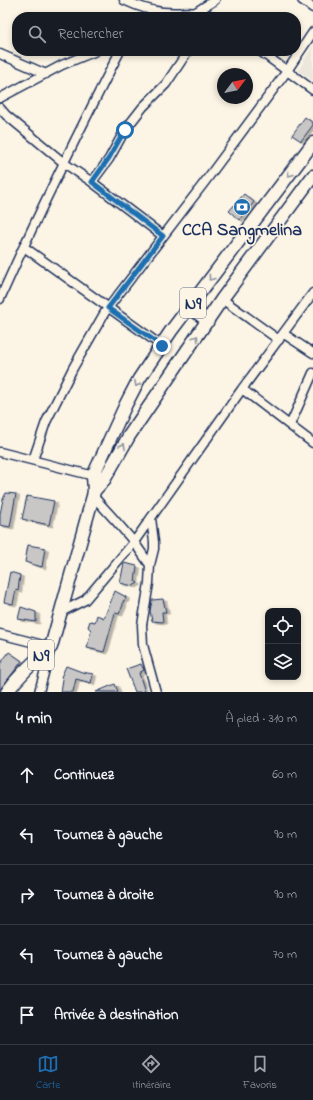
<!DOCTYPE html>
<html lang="fr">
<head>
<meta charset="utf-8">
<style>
  body { margin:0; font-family:"Indie Flower",sans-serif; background:#20242c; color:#f1f3f6 }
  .controls { position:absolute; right:12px; bottom:12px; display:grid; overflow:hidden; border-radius:8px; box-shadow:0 2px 6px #0003 }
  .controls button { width:36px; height:36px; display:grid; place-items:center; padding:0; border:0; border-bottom:1px solid #363941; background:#171b24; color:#f1f3f6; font:20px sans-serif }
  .compass { position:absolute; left:217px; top:68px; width:36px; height:36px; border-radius:50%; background:#171b24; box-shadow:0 2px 6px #0003; rotate:58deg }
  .stop { position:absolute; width:12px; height:12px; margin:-9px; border:3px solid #1f6fb2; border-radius:50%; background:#fff }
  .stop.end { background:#1f6fb2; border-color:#fff; box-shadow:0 1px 4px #0008 }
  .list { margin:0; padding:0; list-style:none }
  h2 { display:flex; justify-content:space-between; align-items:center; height:52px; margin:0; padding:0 16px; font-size:17px }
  h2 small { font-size:13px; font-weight:400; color:#9ea1a6 }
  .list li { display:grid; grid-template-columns:26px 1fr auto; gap:12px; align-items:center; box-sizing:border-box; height:60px; padding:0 16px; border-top:1px solid #363941 }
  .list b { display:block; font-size:15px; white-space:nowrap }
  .list em { font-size:13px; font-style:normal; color:#9ea1a6 }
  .icon { flex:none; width:22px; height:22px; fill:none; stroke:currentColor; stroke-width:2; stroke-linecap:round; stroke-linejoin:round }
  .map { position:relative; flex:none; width:313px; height:692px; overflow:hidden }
  .search { position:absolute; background:#171b24; box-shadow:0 2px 6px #0003; left:12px; right:12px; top:12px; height:44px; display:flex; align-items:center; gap:10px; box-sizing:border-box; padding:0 14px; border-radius:16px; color:#9ea1a6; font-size:15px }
  .sheet { height:352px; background:#171b24 }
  nav { display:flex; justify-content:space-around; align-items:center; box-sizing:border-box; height:56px; border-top:1px solid #363941; background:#171b24; font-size:11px; color:#9ea1a6 }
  nav a { display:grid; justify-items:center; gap:2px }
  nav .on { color:#1f6fb2 }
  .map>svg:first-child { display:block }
</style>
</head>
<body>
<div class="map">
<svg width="313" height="692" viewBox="0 0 313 692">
  <defs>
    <filter id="shadow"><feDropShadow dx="3.5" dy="2" stdDeviation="0" flood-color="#0004"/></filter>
  </defs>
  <rect width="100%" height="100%" fill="#fcf5e5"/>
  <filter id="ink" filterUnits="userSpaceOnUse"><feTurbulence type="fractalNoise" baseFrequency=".025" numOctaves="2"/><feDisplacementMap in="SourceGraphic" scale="8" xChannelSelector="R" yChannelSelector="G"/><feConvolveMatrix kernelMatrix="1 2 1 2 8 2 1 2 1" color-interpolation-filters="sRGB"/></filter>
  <g filter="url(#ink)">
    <!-- built -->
    <path fill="#ece7dc" d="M313 45V81L298 71Z"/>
    <!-- building -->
    <path fill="#c8c7c6" stroke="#1b2f5e" filter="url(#shadow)" d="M305 117 313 123V125L301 141 292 135Z
      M244 194 254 202 239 220 229 211Z
      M6 493 16 494 10 527 0 525V514L3 499Z
      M27 496 54 501 49 525 22 519Z
      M28 545 45 548 42 567 25 562Z
      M124 563 137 566 135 581 138 583 133 586 120 583Z
      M10 572 20 575 18 591 16 590 13 604 4 602Z
      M115 591 126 597 125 600 123 601V605L119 614 115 613 104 652 87 648 91 630 88 627 90 621 95 622 97 615 104 618Z
      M163 599 166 612H162L163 622 152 621 150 611 152 600Z
      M21 607 36 612V622L18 619Z
      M9 652 22 661 0 690V664Z
      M141 664 144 670 139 673 145 692H135L126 669Z
      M66 666 82 672 93 674 91 683 76 679 73 692H61L63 679 61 677Z
      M115 684 118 692H96Z"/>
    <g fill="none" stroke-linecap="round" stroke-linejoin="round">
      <!-- minor casing -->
      <g stroke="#1b2f5e" stroke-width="11">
        <path id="minor" d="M124 0C137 6 149 11 163 12 180 14 198 9 214 17
          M302 0 313 8
          M196 12 215 0
          M260 51 313 90
          M0 54 46 74
          M0 98 62 65 96 51
          M0 108 6 115 64 163 92 182 163 236
          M92 182 109 159 125 130 143 107 166 84 188 51
          M24 247 162 346
          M0 299C37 215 78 133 120 51
          M222 299 279 340
          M284 334 313 353
          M242 389 313 443
          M290 425 313 373
          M0 452 98 477
          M33 460 46 422 73 368 105 312 204 183 287 71 313 32
          M93 496 114 519 134 542 150 565 149 583 142 625 143 645 156 692
          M150 565 154 549V542L151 518
          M61 612 85 600 134 542 242 389 313 293
          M0 634 51 647 39 692"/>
      </g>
      <!-- highway casing -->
      <g stroke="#1b2f5e" stroke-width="15">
        <path id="highway" d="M190 307 208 321
          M94 491 104 480 129 436 222 299 313 176
          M7 692C20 674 34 661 51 647L93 496 94 491 93 476 126 404 139 379 171 331 313 143"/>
      </g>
      <!-- minor -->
      <use href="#minor" stroke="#fcf5e5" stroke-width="8"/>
      <!-- highway -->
      <use href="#highway" stroke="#fcf5e5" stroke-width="12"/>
    </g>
    <!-- one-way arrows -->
    <defs><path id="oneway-chevron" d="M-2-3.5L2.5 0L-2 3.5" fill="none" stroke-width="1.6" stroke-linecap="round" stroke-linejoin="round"/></defs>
    <g stroke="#8c92a2">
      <use href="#oneway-chevron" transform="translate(290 174) rotate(127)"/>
      <use href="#oneway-chevron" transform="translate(211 278) rotate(127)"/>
      <use href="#oneway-chevron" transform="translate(196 338) rotate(-56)"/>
      <use href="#oneway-chevron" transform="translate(137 384) rotate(119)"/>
      <use href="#oneway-chevron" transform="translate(123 446) rotate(-61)"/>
    </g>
  </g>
  <g fill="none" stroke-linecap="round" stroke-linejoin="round" filter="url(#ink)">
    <!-- route -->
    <path stroke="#1f6fb2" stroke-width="5" d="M125 130 109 158 92 182 163 236 108 308 162 346"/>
  </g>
  <!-- icons -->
  <defs>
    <g id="bank-disc" transform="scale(0.9)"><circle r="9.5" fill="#1f6fb2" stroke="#fcf5e5"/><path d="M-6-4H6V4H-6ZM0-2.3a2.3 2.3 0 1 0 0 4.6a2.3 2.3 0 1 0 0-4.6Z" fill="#fff"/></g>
  </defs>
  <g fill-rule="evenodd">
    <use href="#bank-disc" x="242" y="207"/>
  </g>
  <g text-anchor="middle" stroke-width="3.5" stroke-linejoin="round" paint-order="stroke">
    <!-- shield labels -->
    <g fill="#fcf5e5" stroke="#5e6a86" stroke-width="1">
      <rect x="180" y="288" width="26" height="30" rx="3"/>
      <rect x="28" y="640" width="26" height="30" rx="3"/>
    </g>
    <g font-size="17" font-weight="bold" fill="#1b2f5e">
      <text x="193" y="309">N9</text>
      <text x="41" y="661">N9</text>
    </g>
    <!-- poi labels -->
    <g font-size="18" font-weight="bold" fill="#1b2f5e" stroke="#fcf5e5">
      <text x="242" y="235">CCA Sangmelina</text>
    </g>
  </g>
</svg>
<div class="controls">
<button><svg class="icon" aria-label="locate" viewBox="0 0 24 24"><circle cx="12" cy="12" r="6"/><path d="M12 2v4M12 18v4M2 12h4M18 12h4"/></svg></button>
<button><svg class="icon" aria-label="layers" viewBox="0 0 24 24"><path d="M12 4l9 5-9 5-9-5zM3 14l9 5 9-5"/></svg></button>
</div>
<svg class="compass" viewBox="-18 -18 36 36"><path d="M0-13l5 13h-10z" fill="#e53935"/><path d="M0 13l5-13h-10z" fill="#9ea1a6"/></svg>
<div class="stop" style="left:125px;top:130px"></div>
<div class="stop end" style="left:162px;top:346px"></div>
<div class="search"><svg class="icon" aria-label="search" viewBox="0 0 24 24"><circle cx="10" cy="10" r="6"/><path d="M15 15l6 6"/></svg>Rechercher</div>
</div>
<section class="sheet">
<h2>4 min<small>À pied · 310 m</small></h2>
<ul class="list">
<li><svg class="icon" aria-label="ahead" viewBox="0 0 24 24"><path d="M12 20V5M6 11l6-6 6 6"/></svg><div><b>Continuez</b></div><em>60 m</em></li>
<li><svg class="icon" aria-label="left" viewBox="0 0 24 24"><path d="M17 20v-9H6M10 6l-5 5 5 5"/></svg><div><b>Tournez à gauche</b></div><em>90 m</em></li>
<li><svg class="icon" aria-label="right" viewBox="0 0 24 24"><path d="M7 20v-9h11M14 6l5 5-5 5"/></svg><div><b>Tournez à droite</b></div><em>90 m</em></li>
<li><svg class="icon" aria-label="left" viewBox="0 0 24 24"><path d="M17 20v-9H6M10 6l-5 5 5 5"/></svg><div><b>Tournez à gauche</b></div><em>70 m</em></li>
<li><svg class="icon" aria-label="arrive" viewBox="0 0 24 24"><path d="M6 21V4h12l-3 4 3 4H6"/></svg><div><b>Arrivée à destination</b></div></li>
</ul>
</section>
<nav>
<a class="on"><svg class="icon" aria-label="map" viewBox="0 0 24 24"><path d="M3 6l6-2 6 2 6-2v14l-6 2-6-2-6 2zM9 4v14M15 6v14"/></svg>Carte</a>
<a><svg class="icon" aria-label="directions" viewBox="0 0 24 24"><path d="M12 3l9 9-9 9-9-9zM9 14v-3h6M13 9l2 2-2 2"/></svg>Itinéraire</a>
<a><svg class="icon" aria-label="saved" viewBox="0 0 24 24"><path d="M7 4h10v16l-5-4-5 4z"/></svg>Favoris</a>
</nav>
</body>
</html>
